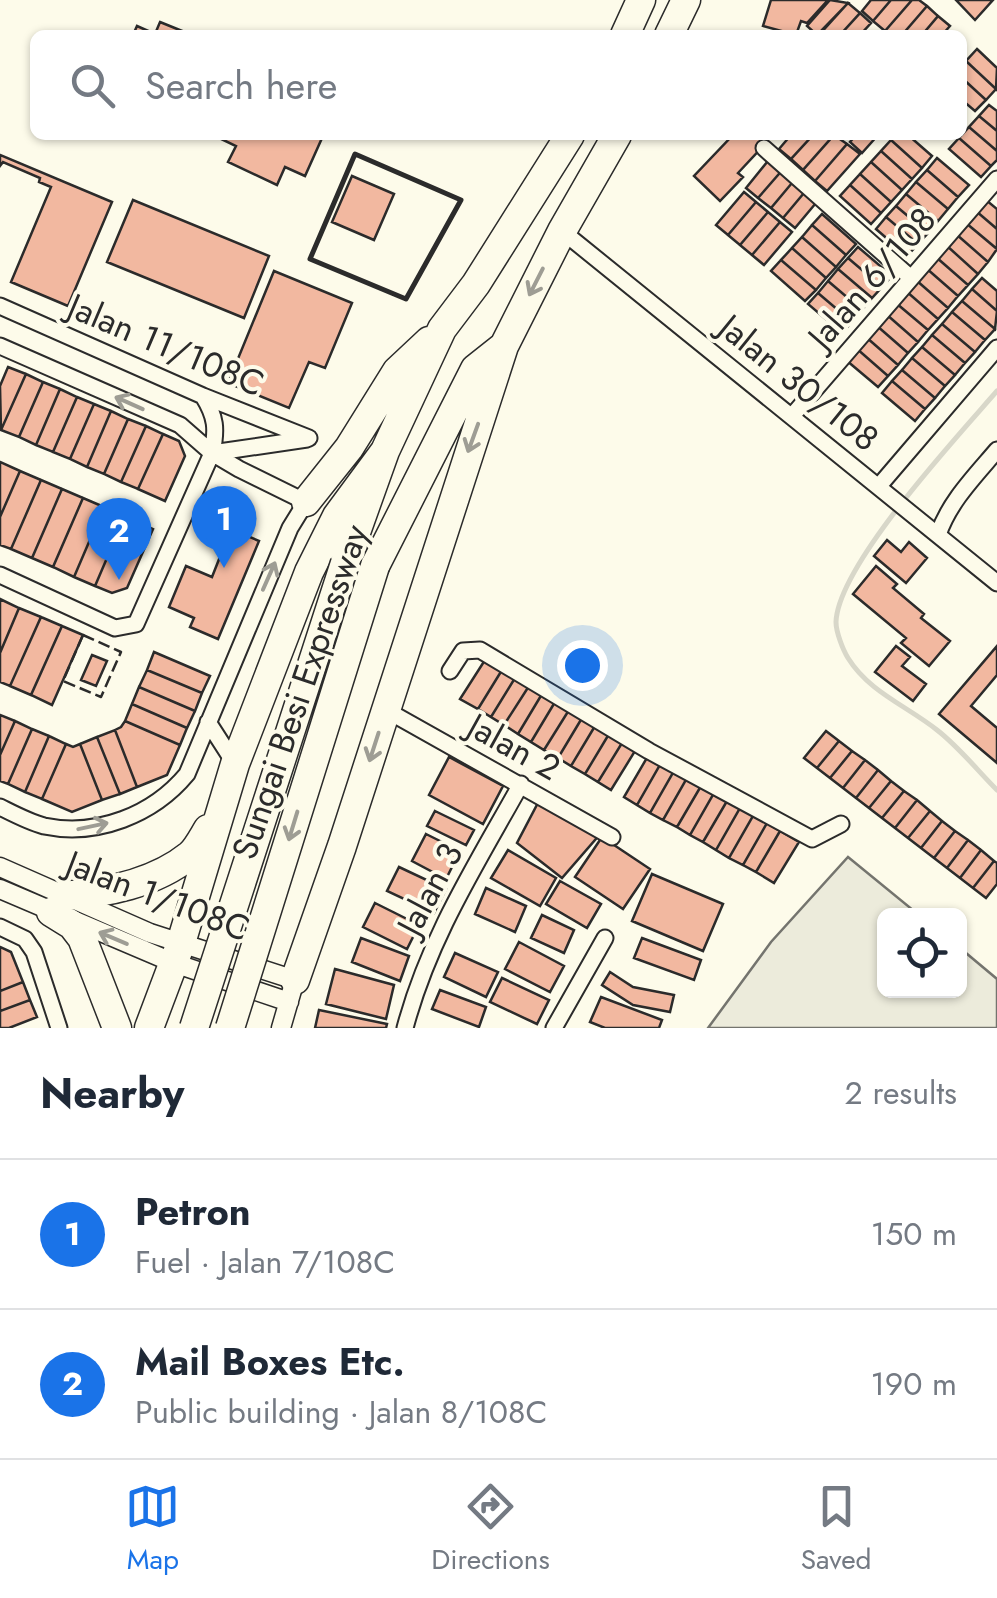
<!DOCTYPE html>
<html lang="en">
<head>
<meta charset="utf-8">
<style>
  body { margin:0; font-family:Jost,sans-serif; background:#f2f2f3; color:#1f2937 }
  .controls { position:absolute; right:30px; bottom:30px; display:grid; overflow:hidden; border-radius:15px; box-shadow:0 2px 8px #0004 }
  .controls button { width:90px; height:90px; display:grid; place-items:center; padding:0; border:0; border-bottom:2px solid #e0e1e3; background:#fff; color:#1f2937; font:50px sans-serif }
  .you { position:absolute; left:582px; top:665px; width:35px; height:35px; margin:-25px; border:8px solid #fff; border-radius:50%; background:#1a73e8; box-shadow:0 0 0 15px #1a73e833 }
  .badge { display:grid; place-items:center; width:65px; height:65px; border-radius:50%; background:#1a73e8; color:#fff; font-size:32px; font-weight:700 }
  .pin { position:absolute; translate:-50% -82px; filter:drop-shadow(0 2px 5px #0008) }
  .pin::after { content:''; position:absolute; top:52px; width:35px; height:30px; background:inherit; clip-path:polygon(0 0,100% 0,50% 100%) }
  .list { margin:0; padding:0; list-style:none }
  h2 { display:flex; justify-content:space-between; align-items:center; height:130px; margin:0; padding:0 40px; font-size:42px }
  h2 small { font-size:32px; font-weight:400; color:#747a83 }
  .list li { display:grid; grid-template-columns:65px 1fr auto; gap:30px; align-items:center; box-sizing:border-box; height:150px; padding:0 40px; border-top:2px solid #e0e1e3 }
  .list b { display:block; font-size:38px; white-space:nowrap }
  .list p { margin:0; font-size:32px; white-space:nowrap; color:#747a83 }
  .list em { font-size:32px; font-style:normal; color:#747a83 }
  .icon { flex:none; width:55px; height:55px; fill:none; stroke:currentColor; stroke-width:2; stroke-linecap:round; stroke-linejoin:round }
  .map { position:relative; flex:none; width:997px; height:1028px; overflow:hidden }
  .search { position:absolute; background:#fff; box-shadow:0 2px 8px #0004; left:30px; right:30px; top:30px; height:110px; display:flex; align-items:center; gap:25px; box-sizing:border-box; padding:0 35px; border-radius:15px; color:#747a83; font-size:38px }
  .sheet { height:430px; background:#fff }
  nav { display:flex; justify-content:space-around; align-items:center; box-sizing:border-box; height:140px; border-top:2px solid #e0e1e3; background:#fff; font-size:28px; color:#747a83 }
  nav a { display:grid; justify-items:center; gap:5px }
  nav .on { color:#1a73e8 }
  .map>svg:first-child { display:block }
</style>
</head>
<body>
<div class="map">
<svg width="997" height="1028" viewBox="0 0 997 1028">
  <rect width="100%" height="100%" fill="#fdfbea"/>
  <!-- green -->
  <path fill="#ecebdb" stroke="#74746e" stroke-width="2.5" d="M848 857 919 915 884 916V991H960V948L997 979V1028H708L771 942Z"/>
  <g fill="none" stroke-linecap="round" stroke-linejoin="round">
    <!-- stream -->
    <path stroke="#d8d7c9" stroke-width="5" d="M997 391C957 437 838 565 836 622 836 632 843 650 848 658 869 692 907 706 937 730 959 747 977 770 997 790"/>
  </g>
  <!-- building -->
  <path fill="#f2b8a0" stroke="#2b2b2b" stroke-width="2.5" d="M771 0H828L807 23 801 21 796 35 763 26Z
    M830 0 848 3 817 35 807 26Z
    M871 0H891L873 21 862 11Z
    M891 0H912L885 31 873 21Z
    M912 0H919L927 6 902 35H890L885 31Z
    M956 0H993L975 20Z
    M848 3 860 13 840 35H819Z
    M927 6 938 16 922 35H902Z
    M860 13 871 23 860 35H840Z
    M938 16 950 26 942 35H922Z
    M160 22 192 35H133L137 26 155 34Z
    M977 49 997 68 996 89 966 61Z
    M966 61 996 89 986 100 962 78V65Z
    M962 78 986 100 975 111 962 100Z
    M989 105 997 111V131L979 116Z
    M979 116 997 131V151L969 127Z
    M969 127 997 151V160L991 166 959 138Z
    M213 135H316L322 138 305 176 285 167 277 185 228 162 236 146Z
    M733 135H758L766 143 738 173 743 177 720 201 694 176Z
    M791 135H813L791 159 779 149Z
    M813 135H834L803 170 791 159Z
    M834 135 847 144 815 181 803 170Z
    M856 135H878L862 153 850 142Z
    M895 135H908L932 156 922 168 891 140Z
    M959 138 991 166 981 177 949 149Z
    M891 140 922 168 912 179 881 151Z
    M847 144 860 154 827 191 815 181Z
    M881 151 912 179 902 190 871 162Z
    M0 155 112 202 68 306 11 282 51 187 39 182 40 178 3 162 0 166Z
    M772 156 785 167 758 198 746 188Z
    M937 158 969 185 958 197 927 170Z
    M871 162 902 190 891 202 860 174Z
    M785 167 797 177 771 208 758 198Z
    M927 170 958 197 948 209 916 182Z
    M860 174 891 202 881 213 850 185Z
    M352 176 394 194 374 240 332 222Z
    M797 177 809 187 783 218 771 208Z
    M916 182 948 209 938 221 906 194Z
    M850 185 881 213 871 224 840 196Z
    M809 187 821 197 795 228 783 218Z
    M744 192 756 202 728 235 716 225Z
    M906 194 938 221 928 233 896 206Z
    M133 200 269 256 244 318 107 262Z
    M986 200 997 209V229L976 211Z
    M756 202 768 212 740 245 728 235Z
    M896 206 928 233 918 244 886 217Z
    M976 211 997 229V249L966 223Z
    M768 212 780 222 752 255 740 245Z
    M822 214 856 244 846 255 812 225Z
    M886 217 918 244 907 256 876 229Z
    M780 222 792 232 764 265 752 255Z
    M966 223 997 249 988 262 956 234Z
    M812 225 846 255 836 267 802 237Z
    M956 234 988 262 978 274 946 245Z
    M802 237 836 267 826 278 792 248Z
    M946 245 978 274 968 285 936 257Z
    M858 247 892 276 882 287 848 258Z
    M792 248 826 278 816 290 781 260Z
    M936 257 968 285 958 296 926 268Z
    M848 258 882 287 872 298 838 269Z
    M781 260 816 290 805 301 771 271Z
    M926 268 958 296 948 308 916 280Z
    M838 269 872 298 862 310 828 281Z
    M274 271 352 303 325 368 309 362 289 408 228 383Z
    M982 278 997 291V311L972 289Z
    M916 280 948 308 938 319 906 291Z
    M828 281 862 310 852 322 818 293Z
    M972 289 997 311 995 329 962 301Z
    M906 291 938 319 928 330 896 303Z
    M818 293 852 322 842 333 808 304Z
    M962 301 995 329 985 340 952 312Z
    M896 303 928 330 918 342 886 314Z
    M952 312 985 340 975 352 942 324Z
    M886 314 918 342 908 353 876 325Z
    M942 324 975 352 965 363 932 335Z
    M876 325 908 353 898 365 866 337Z
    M932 335 965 363 955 375 922 347Z
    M866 337 898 365 888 376 856 348Z
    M922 347 955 375 945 386 912 358Z
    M856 348 888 376 878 387 846 360Z
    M912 358 945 386 935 398 902 370Z
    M8 367 26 374 1 430 0 386Z
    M902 370 935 398 925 409 892 381Z
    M26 374 43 382 19 437 1 430Z
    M892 381 925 409 915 421 882 393Z
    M43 382 60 389 36 445 19 437Z
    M60 389 77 397 53 452 36 445Z
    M77 397 94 404 70 459 53 452Z
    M94 404 111 411 87 467 70 459Z
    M111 411 128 419 104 474 87 467Z
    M128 419 146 426 121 482 104 474Z
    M146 426 163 434 138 489 121 482Z
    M163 434 179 441 185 456 165 501 138 489Z
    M0 462 20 471 0 517Z
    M20 471 41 480 11 549 0 545V517Z
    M41 480 62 489 32 558 11 549Z
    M62 489 83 498 53 567 32 558Z
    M83 498 104 507 74 577 53 567Z
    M104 507 125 516 95 586 74 577Z
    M125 516 153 529 127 588 112 593 95 586Z
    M231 529 259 541 218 639 190 627 194 618 169 607 186 566 212 577Z
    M887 540 901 552 909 542 927 558 906 583 874 556Z
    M876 566 897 584 893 588 924 614 921 618 950 641 929 666 901 643 906 638 853 594Z
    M0 599 19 608 0 653Z
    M19 608 41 617 10 686 0 682V653Z
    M41 617 62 626 31 695 10 686Z
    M62 626 83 635 52 705 31 695Z
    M896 646 910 657 902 666 926 684 913 701 875 672Z
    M997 646V675L971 706 997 728V763L939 714Z
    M154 652 210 676 202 693 147 670Z
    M92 655 107 661 96 686 81 680Z
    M485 660 502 670 478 709 460 699Z
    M147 670 202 693 195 711 139 687Z
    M502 670 515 678 491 717 478 709Z
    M515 678 529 686 504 725 491 717Z
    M529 686 542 694 518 734 504 725Z
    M139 687 195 711 187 728 132 704Z
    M542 694 555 702 531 742 518 734Z
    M555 702 569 710 544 750 531 742Z
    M132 704 187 728 180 745 125 721Z
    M569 710 582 718 558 758 544 750Z
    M0 715 15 721 0 755Z
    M582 718 595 726 571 766 558 758Z
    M15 721 32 729 8 784 0 781V755Z
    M125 721 180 745 167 775 137 787 115 730 121 727Z
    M595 726 609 734 585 774 571 766Z
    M32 729 49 736 25 792 8 784Z
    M115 730 137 787 120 794 97 737Z
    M826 731 839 741 817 768 804 758Z
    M609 734 622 743 598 782 585 774Z
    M49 736 66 744 42 799 25 792Z
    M97 737 120 794 102 800 80 744Z
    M839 741 852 751 830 778 817 768Z
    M622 743 635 751 611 790 598 782Z
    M66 744 73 747 80 744 102 800 72 812 42 799Z
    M852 751 865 760 843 788 830 778Z
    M648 756 661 763 637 805 624 797Z
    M449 757 503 786 483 824 429 795Z
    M865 760 878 770 856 798 843 788Z
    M661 763 674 771 650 813 637 805Z
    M878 770 891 781 869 808 856 798Z
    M674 771 687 778 663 820 650 813Z
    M687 778 701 786 677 827 663 820Z
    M891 781 904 791 882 818 869 808Z
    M701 786 714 793 690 835 677 827Z
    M904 791 917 800 895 828 882 818Z
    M714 793 727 801 703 842 690 835Z
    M540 799 601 833 562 878 517 843Z
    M917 800 930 811 908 838 895 828Z
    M727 801 740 808 716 850 703 842Z
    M740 808 753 816 729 858 716 850Z
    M435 811 474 830 466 845 427 826Z
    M930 811 942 821 921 848 908 838Z
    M753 816 767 823 743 865 729 858Z
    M942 821 955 831 934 858 921 848Z
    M767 823 780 831 756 872 743 865Z
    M780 831 799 842 774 883 756 872Z
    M955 831 968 840 947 868 934 858Z
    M426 834 460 851 446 879 412 861Z
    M602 837 650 869 623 909 575 877Z
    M968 840 981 850 960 878 947 868Z
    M508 850 556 878 540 906 491 878Z
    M981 850 994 861 973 888 960 878Z
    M994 861 997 863V884L986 898 973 888Z
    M399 867 446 889 434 913 387 891Z
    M652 874 723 904 703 951 632 921Z
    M560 881 601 904 587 928 546 904Z
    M486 888 526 906 515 932 475 914Z
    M375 903 419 925 407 949 363 927Z
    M542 915 574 930 564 953 531 938Z
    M361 938 409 956 400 981 352 962Z
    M642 938 701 960 694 980 634 958Z
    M519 942 564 966 550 992 505 969Z
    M0 947 11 952 23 982 0 991Z
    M455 953 498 972 486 997 444 977Z
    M335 969 394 985 386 1019 326 1004Z
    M610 972 633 987 674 995 670 1012 633 1005 602 985Z
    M502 978 549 1000 537 1024 490 1002Z
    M23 982 30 1000 0 1011V991Z
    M440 990 486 1007 479 1027 432 1009Z
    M601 997 662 1020 659 1028H605L590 1022Z
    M30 1000 37 1017 9 1028H0V1011Z
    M319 1010 387 1024 386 1028H315Z"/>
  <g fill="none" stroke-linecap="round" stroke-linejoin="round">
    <!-- minor casing -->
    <g stroke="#2b2b2b" stroke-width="19">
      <path id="minor" d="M764 148 911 278
        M562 231 997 583
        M0 306 203 396 309 438
        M0 346 180 425 212 453 239 469 306 502 290 528 187 774C153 815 97 837 44 826 29 822 14 814 0 807
        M792 416 997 179
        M212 453 307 439
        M879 486 997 348
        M938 535C949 502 975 476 997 450
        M0 575 115 628 136 624 212 453C217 429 216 417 203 396
        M450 671 463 651 480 650 649 751 812 839 841 824
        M386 710 612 837
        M208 722 235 764
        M0 927 25 939 34 952 59 1028
        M405 1028C429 938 476 865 521 784
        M554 1028 605 938"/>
    </g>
    <!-- tertiary casing -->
    <g stroke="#2b2b2b" stroke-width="21">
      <path id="tertiary" d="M0 867 150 933 295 980 281 1028
        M0 889 174 963 289 1002"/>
    </g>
    <!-- motorway casing -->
    <g stroke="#2b2b2b" stroke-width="31">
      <path id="motorway" d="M625 35 641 0
        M669 35 686 0
        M306 502 349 448 397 371 429 341
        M345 563 385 451 442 329 476 284 570 135
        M375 566 475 369 504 346 562 231 617 135
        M62 896C106 893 154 884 190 855 197 849 203 837 208 829
        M51 912 72 925 82 938 117 1028
        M295 980 342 846 504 346
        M149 1028 181 943 235 764 309 572 337 516 385 451"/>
    </g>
    <!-- minor -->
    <use href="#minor" stroke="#fdfbea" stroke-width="15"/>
    <!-- tertiary -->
    <use href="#tertiary" stroke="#fdfbea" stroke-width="18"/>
    <!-- motorway -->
    <use href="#motorway" stroke="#fdfbea" stroke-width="28"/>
    <!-- motorway-bridge casing -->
    <g stroke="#2b2b2b" stroke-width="31" stroke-linecap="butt">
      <path id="motorway-bridge" d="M194 1028 345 563
        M230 1028 375 566"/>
    </g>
    <!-- motorway-bridge -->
    <use href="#motorway-bridge" stroke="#fdfbea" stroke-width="28"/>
    <!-- fence -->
    <path stroke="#2b2b2b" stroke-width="2.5" stroke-dasharray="12 5" stroke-linecap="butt" d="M83 635 121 652 101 697 63 681Z"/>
    <!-- wall -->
    <path stroke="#2b2b2b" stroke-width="5" d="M355 154 461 200 406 299 310 259Z"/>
  </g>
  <!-- one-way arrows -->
  <defs><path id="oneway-shaft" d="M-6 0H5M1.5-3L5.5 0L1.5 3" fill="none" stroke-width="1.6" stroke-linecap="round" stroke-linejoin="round" transform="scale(2.5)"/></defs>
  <g stroke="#9e9d94">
    <use href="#oneway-shaft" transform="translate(536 282) rotate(117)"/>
    <use href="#oneway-shaft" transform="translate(129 403) rotate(-156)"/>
    <use href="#oneway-shaft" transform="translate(473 438) rotate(110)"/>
    <use href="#oneway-shaft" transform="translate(269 576) rotate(-66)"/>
    <use href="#oneway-shaft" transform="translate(374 747) rotate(108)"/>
    <use href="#oneway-shaft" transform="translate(93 826) rotate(-12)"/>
    <use href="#oneway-shaft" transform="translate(293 826) rotate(107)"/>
    <use href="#oneway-shaft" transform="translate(113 938) rotate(-157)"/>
  </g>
  <g text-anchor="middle" stroke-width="8" stroke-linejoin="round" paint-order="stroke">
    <!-- street labels -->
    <g font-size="35" fill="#2b2b2b" stroke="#fdfbea">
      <text transform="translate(872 278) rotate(-49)" y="12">Jalan 6/108</text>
      <text transform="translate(166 345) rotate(23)" y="12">Jalan 11/108C</text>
      <text transform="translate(799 383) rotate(39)" y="12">Jalan 30/108</text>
      <text transform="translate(300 692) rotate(-71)" y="12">Sungai Besi Expressway</text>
      <text transform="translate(514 747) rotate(29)" y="12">Jalan 2</text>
      <text transform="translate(430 889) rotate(-62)" y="12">Jalan 3</text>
      <text transform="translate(158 896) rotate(21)" y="12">Jalan 1/108C</text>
    </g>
  </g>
</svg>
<div class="controls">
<button><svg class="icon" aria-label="locate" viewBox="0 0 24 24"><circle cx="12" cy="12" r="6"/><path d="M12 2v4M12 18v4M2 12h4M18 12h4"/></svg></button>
</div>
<div class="you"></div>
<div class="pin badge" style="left:224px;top:568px">1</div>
<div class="pin badge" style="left:119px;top:580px">2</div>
<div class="search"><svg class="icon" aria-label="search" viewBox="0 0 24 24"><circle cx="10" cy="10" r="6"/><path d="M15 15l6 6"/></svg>Search here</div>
</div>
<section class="sheet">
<h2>Nearby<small>2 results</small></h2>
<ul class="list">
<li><span class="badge">1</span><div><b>Petron</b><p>Fuel · Jalan 7/108C</p></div><em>150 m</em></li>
<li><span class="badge">2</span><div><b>Mail Boxes Etc.</b><p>Public building · Jalan 8/108C</p></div><em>190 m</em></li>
</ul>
</section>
<nav>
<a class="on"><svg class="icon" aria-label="map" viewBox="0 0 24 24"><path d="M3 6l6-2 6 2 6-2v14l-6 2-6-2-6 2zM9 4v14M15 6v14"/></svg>Map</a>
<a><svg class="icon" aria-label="directions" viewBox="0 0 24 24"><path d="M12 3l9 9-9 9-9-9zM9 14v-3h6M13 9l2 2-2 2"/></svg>Directions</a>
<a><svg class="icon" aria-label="saved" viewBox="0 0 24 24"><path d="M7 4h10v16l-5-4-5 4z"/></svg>Saved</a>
</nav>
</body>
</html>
